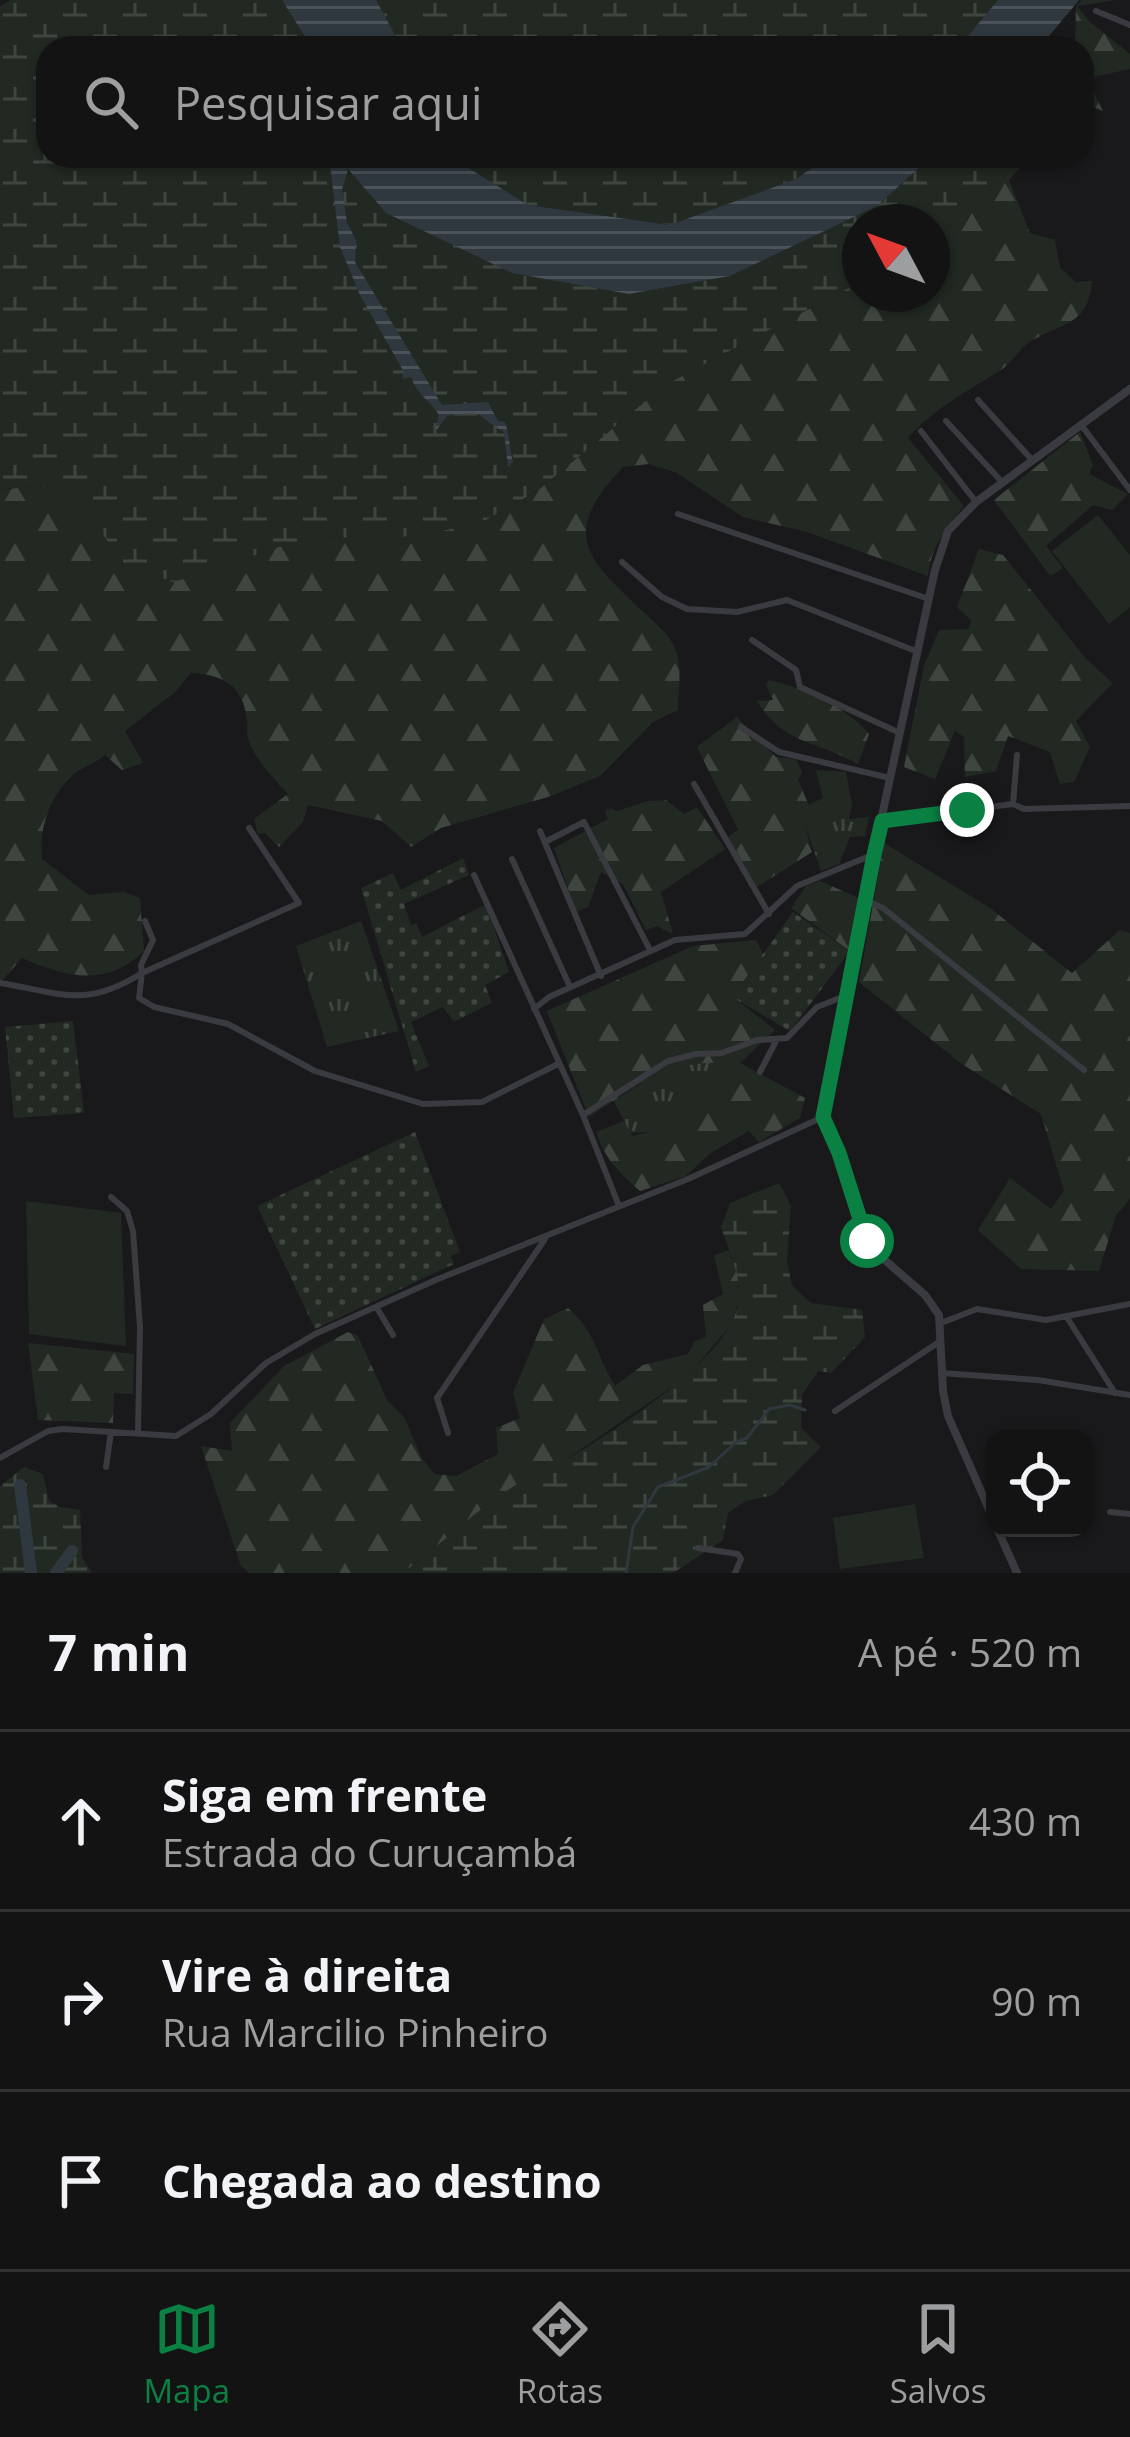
<!DOCTYPE html>
<html lang="pt">
<head>
<meta charset="utf-8">
<style>
  body { margin:0; font-family:"Open Sans",sans-serif; background:#1c1c1d; color:#f1f3f6 }
  .controls { position:absolute; right:36px; bottom:36px; display:grid; overflow:hidden; border-radius:24px; box-shadow:0 3px 9px #0004 }
  .controls button { width:108px; height:108px; display:grid; place-items:center; padding:0; border:0; border-bottom:3px solid #323234; background:#131314; color:#f1f3f6; font:60px sans-serif }
  .compass { position:absolute; left:842px; top:204px; width:108px; height:108px; border-radius:50%; background:#131314; box-shadow:0 3px 9px #0004; rotate:311deg }
  .stop { position:absolute; width:36px; height:36px; margin:-27px; border:9px solid #0b8043; border-radius:50%; background:#fff }
  .stop.end { background:#0b8043; border-color:#fff; box-shadow:0 3px 12px #0008 }
  .list { margin:0; padding:0; list-style:none }
  h2 { display:flex; justify-content:space-between; align-items:center; height:156px; margin:0; padding:0 48px; font-size:51px }
  h2 small { font-size:39px; font-weight:400; color:#9d9ea0 }
  .list li { display:grid; grid-template-columns:78px 1fr auto; gap:36px; align-items:center; box-sizing:border-box; height:180px; padding:0 48px; border-top:3px solid #323234 }
  .list b { display:block; font-size:45px; white-space:nowrap }
  .list p { margin:0; font-size:39px; white-space:nowrap; color:#9d9ea0 }
  .list em { font-size:39px; font-style:normal; color:#9d9ea0 }
  .icon { flex:none; width:66px; height:66px; fill:none; stroke:currentColor; stroke-width:2; stroke-linecap:round; stroke-linejoin:round }
  .map { position:relative; flex:none; width:1130px; height:1573px; overflow:hidden }
  .search { position:absolute; background:#131314; box-shadow:0 3px 9px #0004; left:36px; right:36px; top:36px; height:132px; display:flex; align-items:center; gap:30px; box-sizing:border-box; padding:0 42px; border-radius:36px; color:#9d9ea0; font-size:45px }
  .sheet { height:696px; background:#131314 }
  nav { display:flex; justify-content:space-around; align-items:center; box-sizing:border-box; height:168px; border-top:3px solid #323234; background:#131314; font-size:33px; color:#9d9ea0 }
  nav a { display:grid; justify-items:center; gap:6px }
  nav .on { color:#0b8043 }
  .map>svg:first-child { display:block }
</style>
</head>
<body>
<div class="map">
<svg width="1130" height="1573" viewBox="0 0 1130 1573">
  <defs>
    <pattern id="grass-tufts" width="24" height="20" patternUnits="userSpaceOnUse" patternTransform="scale(3)"><rect width="24" height="20" fill="#212922"/><path d="M3 7l-1-3M5 7V3M7 7l1-3M15 17l-1-3M17 17v-4M19 17l1-3" fill="none" stroke="#3f4640"/></pattern>
    <pattern id="forest-firs" width="22" height="20" patternUnits="userSpaceOnUse" patternTransform="scale(3)"><rect width="22" height="20" fill="#212922"/><path d="M5 1l3.5 6h-7zM16 11l3.5 6h-7z" fill="#3f4640"/></pattern>
    <pattern id="wetland-marsh" width="20" height="14" patternUnits="userSpaceOnUse" patternTransform="scale(3)"><rect width="20" height="14" fill="#212922"/><path d="M1 5h8M5 5V1M11 12h8M15 12V8" fill="none" stroke="#3f4640"/></pattern>
    <pattern id="park-dots" width="8" height="8" patternUnits="userSpaceOnUse" patternTransform="scale(3)"><rect width="8" height="8" fill="#212922"/><path d="M2 2h.1M6 6h.1" fill="none" stroke="#3f4640" stroke-width="1.8" stroke-linecap="round"/></pattern>
    <pattern id="water-rules" width="6" height="5" patternUnits="userSpaceOnUse" patternTransform="scale(3)"><rect width="6" height="5" fill="#30383f"/><path d="M0 2.5h6" fill="none" stroke="#4b5259"/></pattern>
  </defs>
  <rect width="100%" height="100%" fill="#19191b"/>
  <!-- grass -->
  <path fill="url(#grass-tufts)" d="M816 770 846 772 852 805 849 819 869 817 865 836 850 837 839 864 821 871 805 825 813 817 808 805 823 798Z
    M361 921 399 1031 327 1047 296 946Z
    M702 1060 740 1063 700 1117 674 1114 650 1132 630 1133 614 1101 661 1071Z"/>
  <!-- forest -->
  <path fill="url(#forest-firs)" d="M1082 0H1116L1077 6 1090 22 1130 54V69L1093 77V91L1103 111 1089 105 1082 109V48H1075L1076 6Z
    M1023 156H1030L1009 180 1030 233 1055 240 1060 268 1076 282 1092 281C1089 327 1059 323 1028 343 1018 350 1012 363 1001 370 969 390 933 409 908 438L964 506C947 527 930 549 928 576L807 532 743 517 677 473 649 464 623 467C555 538 591 562 649 617 660 627 673 639 677 654 682 670 678 693 678 710L653 722 600 776 548 797 441 828 411 847 382 821 308 805 303 822 279 847 265 833 258 834 254 819 288 794C274 778 256 761 249 741 246 733 248 730 247 722 245 687 223 674 191 673L174 693 125 731 143 763 122 770 105 755C95 764 81 767 72 776 49 797 39 829 42 859L89 895 124 892 140 898 144 951C107 988 65 977 22 958L0 983V489L53 486 94 522 124 564 222 568 271 549 324 536 376 540 434 533 486 520 537 491 665 385 860 282V294H932V238L991 193Z
    M1080 432 1093 465 1089 474 1128 494 1112 510 1093 505 1046 546 1063 568 1050 576 994 500Z
    M979 549 1003 555 1086 659 1113 683 1076 721 1090 747 1074 782 1060 784 1050 752 1008 736 996 771 965 777 964 737 955 731 935 779 904 767 924 666 939 630 969 629 971 620 957 607Z
    M769 680C805 688 845 706 869 734L858 764C819 741 783 745 757 701L773 700 766 685Z
    M737 717 776 757 796 759 802 772 798 780 814 817 805 825 812 852 757 887 728 837 738 830 697 747Z
    M666 800 684 814 697 807 725 849 661 892 673 934 657 926 646 930 623 884 601 872 588 907 576 912 554 848 608 819 605 811 610 808 617 811 648 801Z
    M884 843 990 908 1072 973 1120 930 1130 933V1199L1116 1215 1099 1271 1021 1269 978 1230 1010 1178 1051 1209 1064 1191 1041 1114 962 1064 859 982Z
    M820 881 863 900 850 951 791 908 806 886Z
    M756 940 763 954 733 997 775 1030 740 1063 805 1098 800 1118 759 1142 749 1131 709 1154 686 1176 640 1191C620 1174 604 1158 596 1132L624 1121 632 1136 650 1132 674 1114 700 1117 699 1094 714 1097 739 1064C669 1057 645 1081 589 1117L547 1011 693 946Z
    M729 1250 738 1275 739 1300 731 1325 697 1365 679 1382 567 1459 500 1496 403 1573H249L241 1566 201 1446 232 1451 230 1423 284 1366 348 1332 358 1336 387 1400 405 1419 422 1459 435 1474 456 1476 498 1454 496 1428 520 1418 513 1393 544 1319 568 1308C595 1330 597 1357 615 1386L643 1365 688 1354 695 1341 706 1337 703 1305 723 1294 714 1255Z
    M28 1343 134 1354 133 1394 114 1393 113 1423 38 1420Z"/>
  <!-- wetland -->
  <path fill="url(#wetland-marsh)" d="M11 0H282L312 48H48V156H337L386 213 629 294 730 276 877 206 932 156H1023L991 193 932 238V222H860V282L665 385 537 491 486 520 434 533 376 540 324 536 271 549 222 568 173 582 124 564 94 522 53 486 0 489V6Z
    M376 0H998L958 48H402Z
    M449 156H829L796 179 671 225 528 205Z
    M779 1183 791 1206 787 1260 792 1286 811 1303 862 1310 865 1337 831 1373 818 1371 802 1395 801 1428 821 1447 773 1495 746 1501 728 1513 723 1540 673 1573H403C442 1544 477 1508 519 1483 535 1473 553 1467 569 1458 616 1430 705 1372 731 1324 749 1291 732 1259 721 1227L730 1203Z
    M24 1467 43 1474 49 1501 60 1507 80 1510 82 1557 92 1573H0V1486Z"/>
  <!-- park -->
  <path fill="url(#park-dots)" d="M463 858 469 875 404 904 411 925 416 923 422 937 486 904 509 972 485 985 492 1003 454 1022 443 1007 411 1022 429 1066 416 1072 361 888 393 873 401 890Z
    M793 912 850 951 790 1031 732 997Z
    M73 1021 84 1113 14 1118 5 1027Z
    M415 1132 460 1252 451 1256 454 1264 315 1329 257 1206Z"/>
  <!-- pitch -->
  <path fill="#212922" d="M1098 515 1130 555V607L1109 624 1052 551Z
    M26 1201 121 1213 126 1346 29 1334Z
    M915 1504 924 1558 840 1569 833 1518Z"/>
  <!-- water -->
  <path fill="url(#water-rules)" d="M282 0H376L402 48H312Z
    M998 0H1079L1039 48H958Z
    M329 156H449L528 205 670 225 796 179 829 156H932L877 206 730 276 629 294 512 273 386 213 348 169 342 190 347 223 356 240 355 262 442 405 488 402 498 421 505 422C510 436 509 447 513 462L508 467 504 432C473 415 490 410 447 416L435 432 439 415C430 400 417 395 411 377L402 379 404 372 360 295 340 247Z"/>
  <g fill="none" stroke-linecap="round" stroke-linejoin="round">
    <!-- stream -->
    <path stroke="#30383f" stroke-width="3" d="M626 1573 633 1527 658 1487 709 1467 736 1442 747 1438 769 1409 790 1405 805 1410"/>
    <!-- river -->
    <path stroke="#30383f" stroke-width="12" d="M20 1485 31 1573
      M56 1573 72 1551"/>
    <!-- minor -->
    <path stroke="#3a3b40" stroke-width="6" d="M1096 11 1130 25
      M978 400 1032 460
      M946 421 1002 482
      M1082 426 1130 490
      M921 431 976 502
      M678 514 929 599
      M622 562 662 597 687 609 737 612 787 600 918 652
      M752 640 796 670 800 687 900 733
      M741 727 779 752 890 778
      M694 784 769 914
      M1013 804 1017 755
      M882 821 1013 804 1024 809 1130 806
      M249 828 299 903 142 973 139 998 154 1007 228 1024 315 1071 423 1104 482 1102 558 1064
      M540 831 601 976
      M545 842 584 822 650 950
      M512 859 570 987
      M474 875 583 1115 619 1206
      M865 900 883 908 1084 1070
      M0 983C61 993 85 1009 142 973L141 965 153 940 145 921
      M534 1009 549 997 675 940 745 934 797 886 872 855
      M760 1072 776 1041
      M583 1115 668 1061 696 1054 722 1053 757 1040 787 1038 817 1007 845 996
      M111 1197 127 1211 133 1231 140 1327 138 1432
      M377 1308 393 1335
      M1066 1316 1115 1393
      M941 1323 977 1309 1046 1320 1130 1304
      M941 1373 1038 1380 1130 1395
      M835 1411 939 1342
      M448 1433 437 1398 545 1239
      M0 1458 48 1431 63 1429 176 1436 211 1414 266 1363 315 1334 438 1279 688 1179 823 1117
      M106 1467 111 1432
      M1110 1512 1130 1514
      M698 1548 738 1554 741 1559 735 1573"/>
    <!-- tertiary -->
    <path stroke="#3a3b40" stroke-width="8" d="M995 1523 948 1416 943 1391 939 1315 925 1295 871 1248 823 1117 856 936 935 570 948 531 976 502 1130 389
      M997 1528 1017 1573"/>
  </g>
  <g fill="none" stroke-linecap="round" stroke-linejoin="round">
    <!-- route -->
    <path stroke="#0b8043" stroke-width="15" d="M867 1241 839 1153 823 1117 874 855 882 821 967 810"/>
  </g>
</svg>
<div class="controls">
<button><svg class="icon" aria-label="locate" viewBox="0 0 24 24"><circle cx="12" cy="12" r="6"/><path d="M12 2v4M12 18v4M2 12h4M18 12h4"/></svg></button>
</div>
<svg class="compass" viewBox="-18 -18 36 36"><path d="M0-13l5 13h-10z" fill="#e53935"/><path d="M0 13l5-13h-10z" fill="#9d9ea0"/></svg>
<div class="stop" style="left:867px;top:1241px"></div>
<div class="stop end" style="left:967px;top:810px"></div>
<div class="search"><svg class="icon" aria-label="search" viewBox="0 0 24 24"><circle cx="10" cy="10" r="6"/><path d="M15 15l6 6"/></svg>Pesquisar aqui</div>
</div>
<section class="sheet">
<h2>7 min<small>A pé · 520 m</small></h2>
<ul class="list">
<li><svg class="icon" aria-label="ahead" viewBox="0 0 24 24"><path d="M12 20V5M6 11l6-6 6 6"/></svg><div><b>Siga em frente</b><p>Estrada do Curuçambá</p></div><em>430 m</em></li>
<li><svg class="icon" aria-label="right" viewBox="0 0 24 24"><path d="M7 20v-9h11M14 6l5 5-5 5"/></svg><div><b>Vire à direita</b><p>Rua Marcilio Pinheiro</p></div><em>90 m</em></li>
<li><svg class="icon" aria-label="arrive" viewBox="0 0 24 24"><path d="M6 21V4h12l-3 4 3 4H6"/></svg><div><b>Chegada ao destino</b></div></li>
</ul>
</section>
<nav>
<a class="on"><svg class="icon" aria-label="map" viewBox="0 0 24 24"><path d="M3 6l6-2 6 2 6-2v14l-6 2-6-2-6 2zM9 4v14M15 6v14"/></svg>Mapa</a>
<a><svg class="icon" aria-label="directions" viewBox="0 0 24 24"><path d="M12 3l9 9-9 9-9-9zM9 14v-3h6M13 9l2 2-2 2"/></svg>Rotas</a>
<a><svg class="icon" aria-label="saved" viewBox="0 0 24 24"><path d="M7 4h10v16l-5-4-5 4z"/></svg>Salvos</a>
</nav>
</body>
</html>
